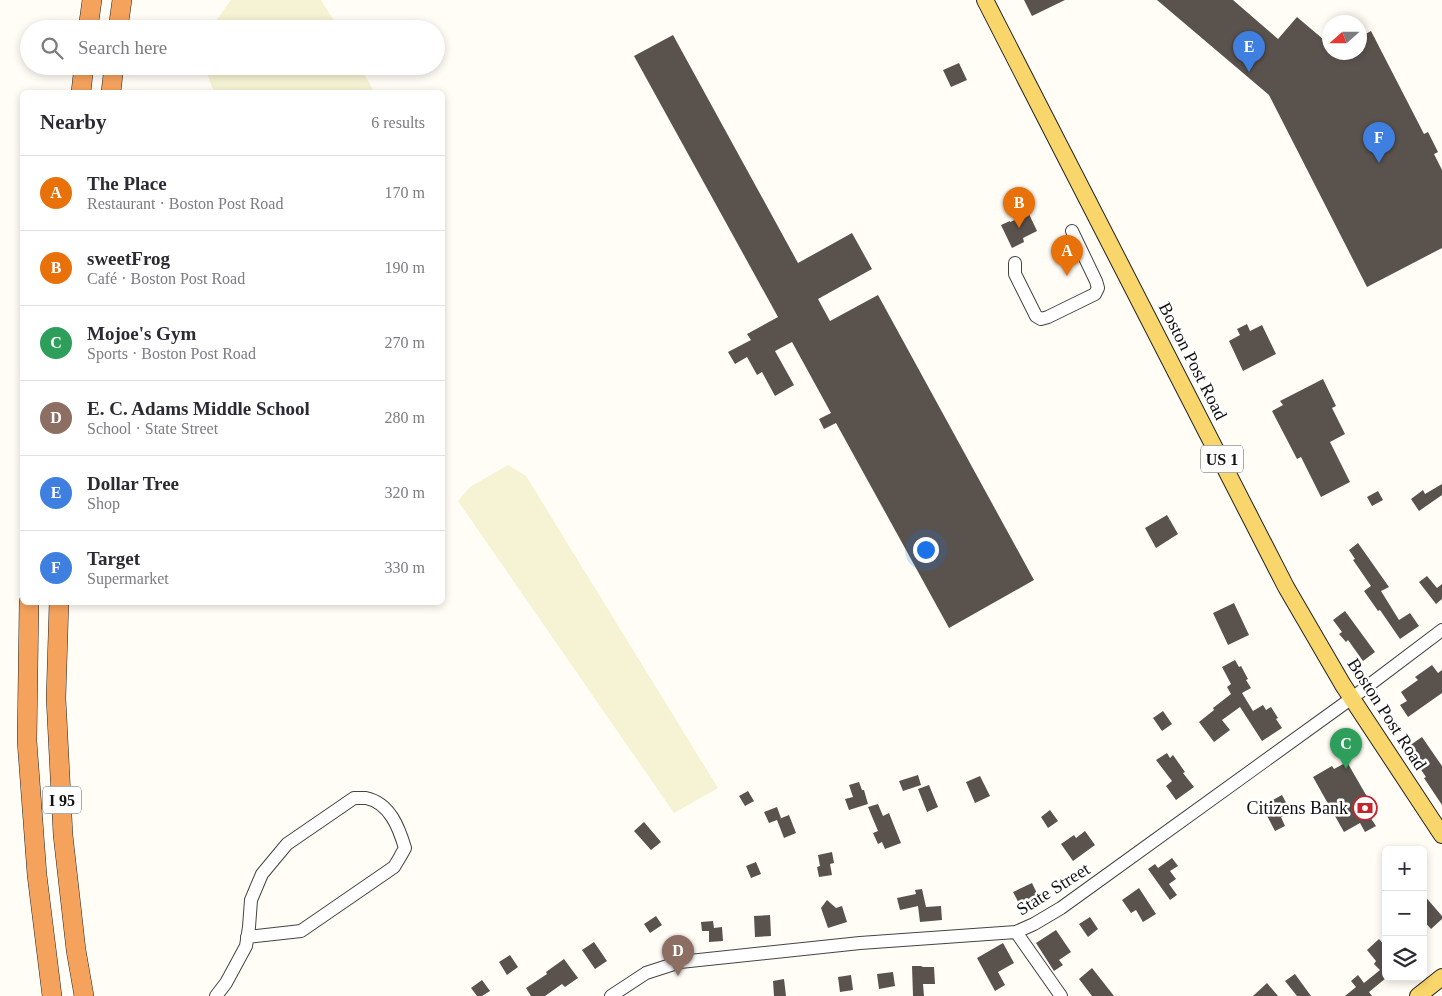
<!DOCTYPE html>
<html lang="en">
<head>
<meta charset="utf-8">
<style>
  body { margin:0; font-family:Georgia,serif; background:#f2f2f3; color:#2b2b33 }
  .controls { position:absolute; right:15px; bottom:15px; display:grid; overflow:hidden; border-radius:8px; box-shadow:0 2px 8px #0003 }
  .controls button { width:45px; height:45px; display:grid; place-items:center; padding:0; border:0; border-bottom:1px solid #e1e1e2; background:#fff; color:#2b2b33; font:25px sans-serif }
  .compass { position:absolute; left:1322px; top:15px; width:45px; height:45px; border-radius:50%; background:#fff; box-shadow:0 2px 8px #0003; rotate:249deg }
  .you { position:absolute; left:925px; top:549px; width:18px; height:18px; margin:-12px; border:4px solid #fff; border-radius:50%; background:#1a73e8; box-shadow:0 0 0 8px #1a73e833 }
  .badge { display:grid; place-items:center; width:32px; height:32px; border-radius:50%; background:#d93025; color:#fff; font-size:16px; font-weight:700 }
  .pin { position:absolute; translate:-50% -41px; filter:drop-shadow(0 1px 2px #0008) }
  .pin::after { content:''; position:absolute; top:26px; width:18px; height:15px; background:inherit; clip-path:polygon(0 0,100% 0,50% 100%) }
  .list { margin:0; padding:0; list-style:none }
  h2 { display:flex; justify-content:space-between; align-items:center; height:65px; margin:0; padding:0 20px; font-size:21px }
  h2 small { font-size:16px; font-weight:400; color:#7c7c81 }
  .list li { display:grid; grid-template-columns:32px 1fr auto; gap:15px; align-items:center; box-sizing:border-box; height:75px; padding:0 20px; border-top:1px solid #e1e1e2 }
  .list b { display:block; font-size:19px; white-space:nowrap }
  .list p { margin:0; font-size:16px; white-space:nowrap; color:#7c7c81 }
  .list em { font-size:16px; font-style:normal; color:#7c7c81 }
  .icon { flex:none; width:28px; height:28px; fill:none; stroke:currentColor; stroke-width:2; stroke-linecap:round; stroke-linejoin:round }
  .map { position:relative; flex:none; width:1442px; height:996px; overflow:hidden }
  .search { position:absolute; background:#fff; box-shadow:0 2px 8px #0003; left:20px; top:20px; width:425px; height:55px; display:flex; align-items:center; gap:12px; box-sizing:border-box; padding:0 18px; border-radius:28px; color:#7c7c81; font-size:19px }
  .panel { position:absolute; background:#fff; box-shadow:0 2px 8px #0003; left:20px; top:90px; width:425px; height:515px; border-radius:8px }
  .map>svg:first-child { display:block }
</style>
</head>
<body>
<div class="map">
<svg width="1442" height="996" viewBox="0 0 1442 996">
  <rect width="100%" height="100%" fill="#fffdf5"/>
  <!-- farmland -->
  <path fill="#f6f3d4" d="M231 0H321L339 29H210Z
    M204 66H360L374 92H214Z
    M508 465 526 476 718 788 674 813 458 501 470 487Z"/>
  <!-- building -->
  <path fill="#5a524d" d="M1024 0H1065L1032 16Z
    M1157 0H1233L1278 39 1297 17 1330 45V52H1360V37L1371 31 1424 134 1428 132 1438 152 1434 154 1442 170V248L1367 287 1269 95Z
    M673 35 798 263 852 233 872 269 818 299 830 321 878 295 1034 580 949 628 836 423 824 429 819 419 831 413 792 342 775 351 794 385 775 396 762 372 757 375 747 357 735 364 728 352 751 340 747 334 778 317 634 56Z
    M959 63 967 80 951 87 943 70Z
    M1029 214 1037 231 1023 238 1024 242 1012 248 1001 225 1010 221V222Z
    M1247 324 1250 331 1262 325 1276 354 1243 371 1229 341 1240 335 1237 329Z
    M1323 379 1336 406 1332 408 1345 434 1330 442 1350 482 1321 497 1301 457 1297 459 1272 411 1283 405 1280 401Z
    M1442 484V495L1419 511 1411 499 1423 490 1425 494Z
    M1378 491 1383 500 1372 506 1367 497Z
    M1167 515 1178 534 1156 548 1145 528Z
    M1358 543 1389 587 1381 591 1399 620 1410 613 1419 626 1400 639 1380 610 1378 611 1364 591 1371 586 1353 560 1355 559 1349 550Z
    M1427 576 1437 588 1442 584V599L1436 604 1419 582Z
    M1234 603 1249 635 1228 645 1213 613Z
    M1345 611 1375 652 1363 661 1348 640 1346 642 1339 634 1342 632 1333 620Z
    M1235 660 1239 667 1241 666 1248 679 1246 680 1251 688 1242 693 1253 711 1263 705 1266 710 1271 707 1278 718 1276 719 1282 728 1262 741 1240 707 1222 720 1230 730 1214 742 1199 722 1214 710 1213 708 1231 694 1227 687 1231 684 1222 667Z
    M1432 665 1438 673 1442 670V693L1408 717 1400 705 1407 701 1401 692 1418 680 1415 677Z
    M1163 711 1172 724 1162 731 1153 718Z
    M1422 737 1442 766V805L1424 778 1426 777 1406 748Z
    M1167 753 1170 758 1173 755 1185 772 1183 773 1194 787 1176 800 1166 786 1172 781 1156 760Z
    M1347 762 1377 814 1370 817 1376 826 1365 832 1360 823 1344 832 1313 777 1332 766 1334 769Z
    M918 775 921 785 903 791 899 781Z
    M980 776 990 796 975 803 966 782Z
    M859 782 862 790H864L868 804 849 810 845 799 853 797 849 785Z
    M929 785 938 807 927 812 918 789Z
    M748 791 754 801 745 806 739 796Z
    M1282 795 1291 812 1281 817 1285 826 1275 831 1262 806Z
    M878 804 883 816 889 813 901 843 885 849 882 842 878 844 873 833 878 831 868 807Z
    M777 807 781 818 779 819 789 815 796 833 784 838 777 820 769 823 764 812Z
    M1050 810 1058 821 1048 828 1041 817Z
    M644 822 661 842 651 850 634 831Z
    M1085 831 1095 845 1073 861 1061 844 1074 835 1076 838Z
    M832 852 834 863 830 864 832 875 819 877 817 867 820 866 818 855Z
    M1172 858 1178 866 1170 871 1176 879 1169 884 1177 895 1170 900 1148 869 1155 864 1158 868Z
    M756 862 761 874 751 878 746 866Z
    M1032 883 1042 904 1024 913 1013 892Z
    M1139 888 1156 914 1143 922 1136 910 1131 913 1122 900Z
    M922 889 926 907 941 906 942 920 920 922 918 906 900 910 897 898 916 894 915 890Z
    M1423 894 1442 916V919L1431 929 1423 920Z
    M827 900 836 908 842 906 847 922 828 928 821 908Z
    M770 915 771 936 755 937 754 916Z
    M656 916 662 925 650 933 644 924Z
    M1090 917 1098 929 1088 937 1079 924Z
    M713 921 714 928 722 927 723 941 709 942V931H702L701 922Z
    M1056 930 1071 952 1059 960 1063 965 1054 971 1036 943Z
    M1379 939 1386 947V978L1369 992 1372 996H1345L1356 987 1351 981 1358 975 1364 983 1380 970 1374 964 1376 961 1367 950Z
    M594 942 607 961 595 969 582 950Z
    M1003 943 1014 963 998 972 1005 985 995 991 977 958Z
    M510 955 518 967 507 975 499 962Z
    M564 959 578 978 565 987 562 984 545 996H531L526 988 547 974 546 972Z
    M912 966H921L923 967H934L935 984H923L924 996H913Z
    M1092 968 1114 996H1092L1079 979Z
    M893 972 895 986 879 989 877 974Z
    M1295 974 1311 996H1297L1285 981Z
    M851 975 853 990 840 992 838 977Z
    M784 979 786 996H774L773 981Z
    M482 980 490 991 482 996H477L471 988Z
    M1267 983 1278 996H1253Z"/>
  <g fill="none" stroke-linecap="round" stroke-linejoin="round">
    <!-- minor casing -->
    <g stroke="#444" stroke-width="14">
      <path id="minor" d="M1015 263V274L1036 316 1041 319 1048 317 1095 294 1098 288 1096 281 1072 231
        M1016 932 1061 996
        M216 996 226 983 246 946 249 927 251 900 262 874 287 844 354 798C358 798 363 798 366 798 390 803 399 828 405 848L400 857 394 867 301 931 247 937
        M611 996 646 973 680 962 860 943 1016 932 1034 924 1061 908 1352 698 1442 630"/>
    </g>
    <!-- major casing -->
    <g stroke="#222" stroke-width="18">
      <path id="major" d="M985 0 1286 587 1343 685 1442 835
        M1418 996 1442 977"/>
    </g>
    <!-- highway casing -->
    <g stroke="#222" stroke-width="20">
      <path id="highway" d="M88 29 92 0
        M118 29 122 0
        M81 92 84 66
        M111 92 114 66
        M29 602 27 741 37 875 52 996
        M59 602 56 698 63 835 76 950 84 996"/>
    </g>
    <!-- minor -->
    <use href="#minor" stroke="#fff" stroke-width="12"/>
    <!-- major -->
    <use href="#major" stroke="#f9d66b" stroke-width="16"/>
    <!-- highway -->
    <use href="#highway" stroke="#f5a25d" stroke-width="19"/>
  </g>
  <!-- icons -->
  <defs>
    <g id="bank-ring" transform="scale(1.25)"><circle r="9.5" fill="#fff" stroke="#c4262e" stroke-width="1.5"/><path d="M-6-4H6V4H-6ZM0-2.3a2.3 2.3 0 1 0 0 4.6a2.3 2.3 0 1 0 0-4.6Z" fill="#c4262e"/></g>
  </defs>
  <g fill-rule="evenodd">
    <use href="#bank-ring" x="1365" y="808"/>
  </g>
  <g text-anchor="middle" stroke-width="5" stroke-linejoin="round" paint-order="stroke">
    <!-- shield labels -->
    <g fill="#fff" stroke="#585858" stroke-width="1">
      <rect x="1201" y="445.5" width="42" height="27" rx="4"/>
      <rect x="43" y="786.5" width="38" height="27" rx="4"/>
    </g>
    <g font-size="16" font-weight="bold" fill="#111">
      <text x="1222" y="465">US 1</text>
      <text x="62" y="806">I 95</text>
    </g>
    <!-- street labels -->
    <g font-size="18" fill="#111" stroke="#fff">
      <text transform="translate(1193 361) rotate(63)" y="6">Boston Post Road</text>
      <text transform="translate(1387 714) rotate(57)" y="6">Boston Post Road</text>
      <text transform="translate(1053 889) rotate(-32)" y="6">State Street</text>
    </g>
    <!-- poi labels -->
    <g font-size="18" fill="#111" stroke="#fff" text-anchor="end">
      <text x="1348" y="814">Citizens Bank</text>
    </g>
  </g>
</svg>
<div class="controls">
<button>+</button>
<button>−</button>
<button><svg class="icon" aria-label="layers" viewBox="0 0 24 24"><path d="M12 4l9 5-9 5-9-5zM3 14l9 5 9-5"/></svg></button>
</div>
<svg class="compass" viewBox="-18 -18 36 36"><path d="M0-13l5 13h-10z" fill="#e53935"/><path d="M0 13l5-13h-10z" fill="#7c7c81"/></svg>
<div class="you"></div>
<div class="pin badge" style="left:1067px;top:276px;background:#e8710a">A</div>
<div class="pin badge" style="left:1019px;top:228px;background:#e8710a">B</div>
<div class="pin badge" style="left:1346px;top:769px;background:#2e9e5b">C</div>
<div class="pin badge" style="left:678px;top:976px;background:#8d6e63">D</div>
<div class="pin badge" style="left:1249px;top:72px;background:#3f7fe0">E</div>
<div class="pin badge" style="left:1379px;top:163px;background:#3f7fe0">F</div>
<div class="search"><svg class="icon" aria-label="search" viewBox="0 0 24 24"><circle cx="10" cy="10" r="6"/><path d="M15 15l6 6"/></svg>Search here</div>
<section class="panel">
<h2>Nearby<small>6 results</small></h2>
<ul class="list">
<li><span class="badge" style="background:#e8710a">A</span><div><b>The Place</b><p>Restaurant · Boston Post Road</p></div><em>170 m</em></li>
<li><span class="badge" style="background:#e8710a">B</span><div><b>sweetFrog</b><p>Café · Boston Post Road</p></div><em>190 m</em></li>
<li><span class="badge" style="background:#2e9e5b">C</span><div><b>Mojoe's Gym</b><p>Sports · Boston Post Road</p></div><em>270 m</em></li>
<li><span class="badge" style="background:#8d6e63">D</span><div><b>E. C. Adams Middle School</b><p>School · State Street</p></div><em>280 m</em></li>
<li><span class="badge" style="background:#3f7fe0">E</span><div><b>Dollar Tree</b><p>Shop</p></div><em>320 m</em></li>
<li><span class="badge" style="background:#3f7fe0">F</span><div><b>Target</b><p>Supermarket</p></div><em>330 m</em></li>
</ul>
</section>
</div>
</body>
</html>
